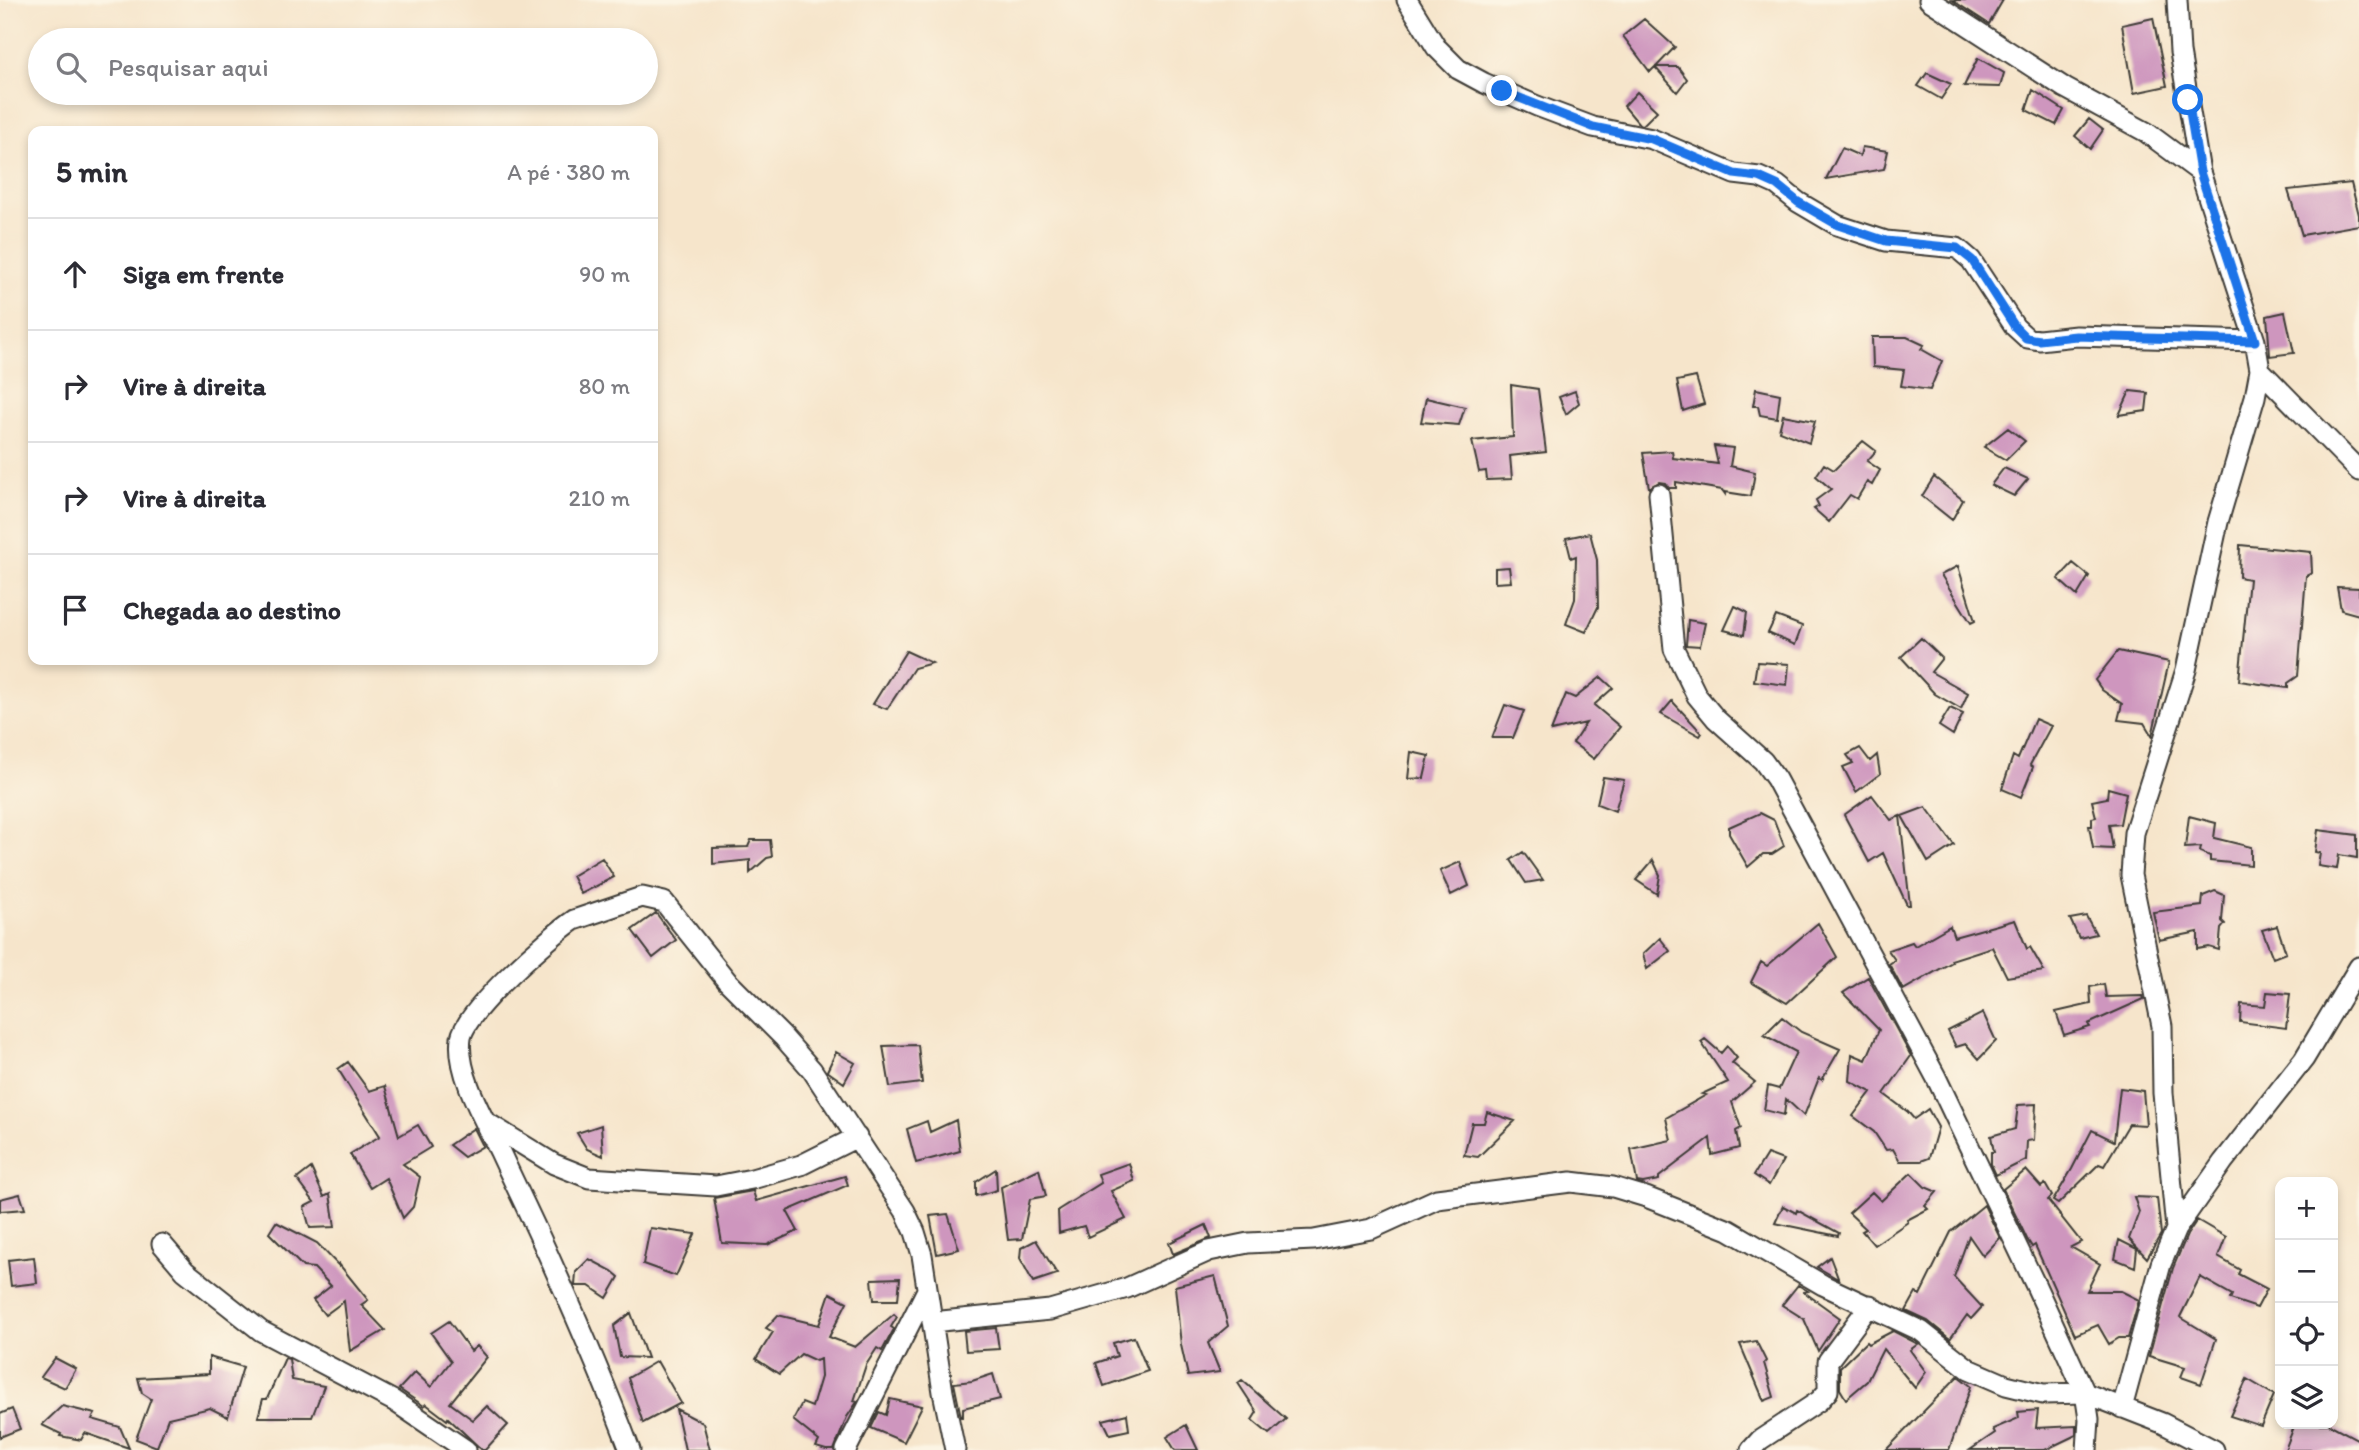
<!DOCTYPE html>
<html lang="pt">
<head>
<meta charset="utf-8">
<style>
  body { margin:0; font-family:Itim,sans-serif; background:#f2f2f3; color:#2b2b33 }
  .controls { position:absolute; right:21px; bottom:21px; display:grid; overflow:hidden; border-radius:14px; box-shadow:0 4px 10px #0003 }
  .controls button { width:63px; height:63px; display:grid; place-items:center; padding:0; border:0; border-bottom:2px solid #e1e1e2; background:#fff; color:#2b2b33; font:35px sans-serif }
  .stop { position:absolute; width:21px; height:21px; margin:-16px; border:5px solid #1a73e8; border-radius:50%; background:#fff }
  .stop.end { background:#1a73e8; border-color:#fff; box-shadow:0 2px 7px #0008 }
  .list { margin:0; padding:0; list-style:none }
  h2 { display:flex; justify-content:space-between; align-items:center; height:91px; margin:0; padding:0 28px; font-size:30px }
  h2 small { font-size:23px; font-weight:400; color:#7c7c81 }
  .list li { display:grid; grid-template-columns:46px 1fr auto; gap:21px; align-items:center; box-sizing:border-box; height:112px; padding:0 28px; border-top:2px solid #e1e1e2 }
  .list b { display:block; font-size:26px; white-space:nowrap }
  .list em { font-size:23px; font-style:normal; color:#7c7c81 }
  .icon { flex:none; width:38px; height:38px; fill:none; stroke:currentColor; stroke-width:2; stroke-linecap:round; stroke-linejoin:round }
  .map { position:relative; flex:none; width:2359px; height:1450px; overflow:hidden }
  .search { position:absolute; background:#fff; box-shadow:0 4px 10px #0003; left:28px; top:28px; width:630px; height:77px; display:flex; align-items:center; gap:18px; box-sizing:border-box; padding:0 24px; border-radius:38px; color:#7c7c81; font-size:26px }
  .panel { position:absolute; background:#fff; box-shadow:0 4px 10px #0003; left:28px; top:126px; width:630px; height:539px; border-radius:14px }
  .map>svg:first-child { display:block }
</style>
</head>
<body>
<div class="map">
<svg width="2359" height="1450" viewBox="0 0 2359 1450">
  <rect width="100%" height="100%" fill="#fcf5e5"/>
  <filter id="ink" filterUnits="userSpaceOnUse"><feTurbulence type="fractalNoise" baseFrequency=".0143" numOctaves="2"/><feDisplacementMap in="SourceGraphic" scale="14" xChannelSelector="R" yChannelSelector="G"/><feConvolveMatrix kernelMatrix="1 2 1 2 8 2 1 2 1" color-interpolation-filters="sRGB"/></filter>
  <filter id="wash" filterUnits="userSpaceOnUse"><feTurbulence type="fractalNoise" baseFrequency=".00686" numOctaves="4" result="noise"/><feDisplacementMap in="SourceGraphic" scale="28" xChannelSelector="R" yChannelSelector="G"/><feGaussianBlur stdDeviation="1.57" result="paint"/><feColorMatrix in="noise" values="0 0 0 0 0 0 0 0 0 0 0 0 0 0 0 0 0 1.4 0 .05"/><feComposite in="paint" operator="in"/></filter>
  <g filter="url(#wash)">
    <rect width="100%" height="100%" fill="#f6e5cb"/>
    <g id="blocks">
      <!-- building -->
      <path fill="#ce96be" d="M1952 0H2003L1989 24Z
        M2153 18 2167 86 2134 93 2122 25Z
        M1644 19 1675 47 1656 67H1678L1687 79 1677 92 1655 67 1650 72 1623 36Z
        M1978 58 2004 73 2000 87 1964 86Z
        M1927 73 1951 84 1941 99 1918 86Z
        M2033 90 2064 110 2056 125 2026 110Z
        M1637 92 1657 111 1643 125 1639 124 1624 106Z
        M2089 119 2103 130 2090 149 2075 136Z
        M1862 147 1888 151 1884 169 1826 179 1842 148 1860 156Z
        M2351 183 2359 215V225L2302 235 2288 190Z
        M2285 312 2294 353 2270 356 2267 316Z
        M1872 337H1907L1924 345 1921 349 1942 361 1930 390 1901 386 1904 370 1873 367Z
        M1696 377 1704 404 1683 411 1677 381Z
        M1511 385 1538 389 1546 452 1510 456 1512 479 1487 480 1486 471 1479 472 1472 441 1513 437Z
        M1756 389 1780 394 1777 418 1760 415 1758 406H1753Z
        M1575 391 1579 403 1566 414 1559 397Z
        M2130 391 2148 393 2146 411 2119 415Z
        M1426 398 1465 407 1459 425 1421 422Z
        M1783 415 1815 421 1809 443 1779 431Z
        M2008 428 2025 441 2006 460 1984 447Z
        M1863 441 1876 451 1867 461 1880 470 1872 485 1867 482 1857 499 1850 495 1829 522 1814 509 1819 506 1816 500 1831 489 1816 476 1824 464 1834 470Z
        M1714 446 1733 448 1730 466 1755 472 1751 496 1725 492V494L1722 490 1676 482V488H1669L1665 483 1659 482 1649 488 1643 453 1672 451 1673 458 1718 464Z
        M2004 468 2028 479 2014 496 1991 485Z
        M1934 477 1963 500 1952 520 1922 496Z
        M1590 533 1597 560 1598 607 1586 632 1566 624 1575 599 1576 556 1571 558 1566 538Z
        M2240 545 2311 552 2312 573 2306 576 2298 676 2288 683V688L2239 681 2249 579 2239 577Z
        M2073 563 2089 576 2077 596 2058 579Z
        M1958 566 1975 621 1971 623 1941 575Z
        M1509 567 1511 582 1495 583V568Z
        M2337 587 2359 588V615L2341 610Z
        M1735 606 1747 612 1744 635 1724 630Z
        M1776 616 1802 626 1795 645 1768 633Z
        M1688 620 1705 623 1700 646 1686 645Z
        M1921 638 1942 658 1931 672 1968 693 1961 709 1935 694 1901 657Z
        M906 651 932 663 914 668 887 709 873 704Z
        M2118 651 2169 662 2152 736 2144 723 2118 720 2122 704 2102 690 2095 680Z
        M1757 662 1789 664 1787 685 1754 681Z
        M1601 677 1613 688 1594 705 1620 727 1594 759 1573 743 1586 723 1551 731 1566 694 1575 698Z
        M1672 701 1702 733 1700 736 1661 714Z
        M1505 705 1524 711 1513 738H1492Z
        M1950 708 1963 714 1953 735 1939 726Z
        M2035 719 2051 726 2030 765 2033 767 2021 797 2002 789 2013 756 2018 759Z
        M1860 748 1870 761 1877 755 1880 774 1856 792 1843 767 1853 763 1847 755Z
        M1411 752 1429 756 1424 778 1408 779Z
        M1603 777 1624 780 1615 811 1597 804Z
        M2108 788 2126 793 2120 824 2109 825 2113 849 2093 848 2089 826H2092V818L2096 817 2092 801 2107 798Z
        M1872 795 1891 820 1900 816 1910 905H1907L1883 853 1869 862 1844 815Z
        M1926 807 1954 845 1928 862 1902 816Z
        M1760 813 1774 820 1784 846 1772 854H1763L1748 867 1729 834V827Z
        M2189 816 2216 823 2214 838 2251 847V865L2210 861V856L2200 852 2201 847 2185 848Z
        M2318 830 2357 835V858L2339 855 2337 869 2318 866 2320 853 2315 852Z
        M751 840H770L772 857 767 858 750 873V860L713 864V848L748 847Z
        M1523 852 1543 880 1526 883 1511 860Z
        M602 858 614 877 581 894 572 876Z
        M1653 860 1660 875 1657 894 1636 880Z
        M1460 862 1469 886 1451 895 1440 871Z
        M2215 891 2224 895 2222 921 2225 924 2221 929 2219 950 2209 947 2198 949V932L2159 940 2153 912 2202 906 2203 896Z
        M656 913 676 940 653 958 632 930Z
        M2086 916 2096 934 2079 938 2070 919Z
        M2015 920 2027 949 2030 947 2044 971 2007 977 1992 947 1951 960 1952 962 1903 990 1889 964 1895 960 1888 950 1912 942 1915 946 1950 926 1954 937Z
        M1818 923 1837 957 1787 1003 1751 982 1761 962 1767 966Z
        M2277 926 2286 953 2273 958 2262 930Z
        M1660 938 1670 951 1647 969 1643 954Z
        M1868 977 1911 1056 1884 1094 1908 1112 1914 1119 1928 1109 1938 1127 1929 1158 1921 1161H1900L1893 1149 1886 1150 1874 1132 1853 1116 1871 1092 1850 1081 1852 1054 1866 1060 1879 1030 1843 993Z
        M2104 984 2106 997 2143 996 2144 999 2088 1024 2090 1027 2064 1035 2056 1012 2091 1004 2090 987Z
        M2267 992 2290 994 2286 1028 2240 1022 2241 1004 2265 1006Z
        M1983 1013 1996 1041 1979 1059 1966 1044 1956 1047 1948 1031Z
        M1782 1017 1801 1032 1840 1049 1822 1080 1819 1078 1804 1116 1786 1099 1784 1115 1764 1110 1768 1086 1779 1089 1796 1052 1764 1035Z
        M1705 1039 1721 1053 1727 1046 1737 1058 1732 1063 1755 1082 1732 1102 1741 1128 1736 1131 1739 1148 1712 1155 1710 1138 1659 1177V1180L1643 1183 1637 1182 1631 1149 1671 1140 1666 1118 1706 1095 1702 1094 1728 1082 1701 1042Z
        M918 1045 922 1083 890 1087 883 1046Z
        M836 1052 855 1063 844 1083 827 1071Z
        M348 1062 369 1091 385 1086 399 1136 418 1125 431 1147 403 1164 420 1177 413 1207 403 1218 386 1178 370 1188 350 1154 380 1136 338 1069Z
        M2120 1088 2143 1091 2146 1125 2129 1124 2104 1166 2099 1164 2058 1204 2053 1201 2072 1169 2092 1130 2114 1141Z
        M2036 1104 2034 1140 2027 1141 2026 1160 1996 1175 1991 1164V1152H1994L1991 1136 2015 1129 2018 1105Z
        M1487 1112 1515 1121 1478 1157 1464 1155 1472 1123H1484Z
        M956 1120 960 1151 916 1163 907 1129 927 1121 930 1132Z
        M601 1125 603 1156 587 1149 577 1133Z
        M474 1128 483 1146 464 1157 449 1145Z
        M1767 1154 1783 1160 1769 1185 1754 1175Z
        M1129 1163 1134 1181 1111 1191 1126 1219 1088 1237 1084 1226 1059 1233 1058 1210 1101 1183 1098 1174Z
        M311 1168 324 1197 330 1194 335 1227 310 1228 304 1207 314 1202 297 1179Z
        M996 1169 997 1190 976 1196V1182Z
        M1039 1169 1046 1196 1030 1199 1022 1239 1008 1240 1001 1187Z
        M2026 1170 2041 1187 2045 1184 2052 1196 2048 1200 2081 1242 2071 1247 2100 1264 2087 1291H2121L2139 1300 2128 1338H2119L2109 1344 2098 1325 2075 1335 2035 1245 2032 1247 2027 1239 2003 1189Z
        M1911 1173 1925 1187 1937 1192 1925 1206 1928 1209 1907 1220 1908 1222 1874 1245 1862 1231 1866 1229 1849 1213 1872 1192 1881 1201Z
        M845 1176 848 1185 787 1211 798 1231 767 1245 722 1243 714 1198 753 1191 756 1201Z
        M20 1194 25 1209 0 1211V1199Z
        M2134 1197 2157 1198 2161 1234 2147 1258 2129 1239 2139 1212Z
        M1984 1205 2000 1238 1983 1256 1969 1236 1954 1277 1982 1307 1971 1319 1967 1315 1950 1339 1928 1321 1906 1311 1916 1293 1920 1295 1951 1232Z
        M1783 1206 1796 1213 1797 1210 1839 1233 1838 1236 1775 1223Z
        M948 1214 959 1249 937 1254 930 1216Z
        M2197 1220 2226 1237 2218 1257 2240 1270 2238 1274 2267 1289 2257 1308 2230 1299 2232 1295 2200 1277 2180 1317 2216 1339 2201 1384 2181 1377 2185 1367 2149 1356 2173 1268 2187 1235Z
        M276 1222 317 1243 339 1266V1264L368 1300 361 1305 385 1330 350 1351 344 1301 325 1315 313 1300 331 1286 314 1268 303 1267 269 1233Z
        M1206 1225 1211 1238 1173 1254 1169 1243Z
        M650 1228 695 1234 676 1276 643 1264Z
        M1036 1240 1057 1274 1033 1282 1020 1258 1021 1248Z
        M2119 1240 2137 1249 2135 1267 2115 1259Z
        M34 1257 37 1283 11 1286 8 1260Z
        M1830 1257 1838 1278V1279L1817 1267Z
        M589 1259 612 1271 619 1277 607 1298 589 1286H575L576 1272Z
        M1215 1276 1228 1326 1208 1343 1220 1372 1188 1376 1181 1345 1175 1286Z
        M900 1278 898 1300H874L872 1279Z
        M1798 1285 1808 1291 1804 1292 1840 1318 1818 1351 1804 1319 1782 1305Z
        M830 1293 847 1302 829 1337 855 1347 894 1314 897 1317 891 1327 894 1329 882 1351 877 1348 866 1365 854 1401 857 1402 847 1417 834 1450H826L816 1447 819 1441 793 1420 802 1403 812 1407 821 1377 820 1359 816 1361 801 1354 779 1374 756 1359 773 1332 766 1328 778 1315 819 1325Z
        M631 1313 647 1358 620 1357 614 1326Z
        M449 1321 471 1351 477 1346 487 1357 450 1403 473 1420 487 1406 508 1425 485 1450H482L448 1418 447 1420 426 1404 424 1406 399 1389 415 1372 431 1387 451 1361 431 1333Z
        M996 1328 999 1349 966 1351 964 1331Z
        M1893 1331 1918 1344 1910 1350 1926 1372 1915 1388 1883 1349 1867 1381 1846 1399 1840 1389V1367L1866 1342 1868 1344Z
        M1134 1337 1148 1371 1104 1386 1096 1363 1117 1356 1113 1343Z
        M1756 1341 1766 1361 1764 1363 1774 1397 1764 1401 1740 1344Z
        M209 1357 243 1367 228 1417 210 1408 168 1418 157 1447 136 1439 151 1399 142 1393 138 1378 209 1374Z
        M55 1358 76 1369 65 1388 41 1377Z
        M285 1358 289 1359 292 1380 324 1386 312 1417H258L263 1399H267Z
        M657 1361 681 1403 643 1423 628 1378Z
        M993 1374 1000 1399 963 1408V1417H961L954 1383 972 1381Z
        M1958 1376 1971 1386 1949 1450H1886Z
        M2247 1379 2274 1395 2261 1426 2230 1416Z
        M1242 1380 1286 1419 1269 1434 1252 1420 1257 1412 1238 1383Z
        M890 1399 922 1406 904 1442 871 1428 879 1412 886 1415Z
        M62 1406 95 1414 92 1419 120 1427 129 1448 85 1433 81 1440 60 1436 61 1434 42 1425Z
        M12 1409 20 1429 0 1437V1414Z
        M676 1409 703 1423 710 1450H685Z
        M2038 1410 2036 1428 2076 1426V1435L2045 1450H1970L1995 1433 1993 1429 2019 1418 2018 1412Z
        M1127 1414 1129 1430 1110 1434 1103 1420Z
        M2295 1424H2329L2359 1440V1450H2285Z
        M1186 1425 1198 1450H1175L1167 1437Z"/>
    </g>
  </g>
  <g filter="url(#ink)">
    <use href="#blocks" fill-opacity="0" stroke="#3d3a36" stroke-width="2"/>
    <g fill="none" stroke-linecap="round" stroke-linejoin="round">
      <!-- street casing -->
      <g stroke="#3d3a36" stroke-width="23">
        <path id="street" d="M1407 0 1436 47 1458 69 1484 83 1537 106 1593 127 1652 139 1734 174 1759 177 1777 185 1798 202 1837 225 1886 241 1957 248 1971 260 2015 327 2027 338 2039 340 2076 336 2255 341
          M1929 0 2065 88 2146 132 2200 172 2255 341 2260 370 2255 397 2218 522 2186 670 2134 833 2131 875 2162 1026 2163 1093 2176 1229
          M2177 0 2180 52 2200 172
          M2260 370 2359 471
          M1659 494 1674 649 1697 696 1716 719 1763 761 1776 779 1936 1077 2036 1286 2085 1393 2089 1419 2087 1450
          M486 1122 554 1164 589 1178 716 1186 752 1179 801 1165 857 1137
          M162 1244 185 1271 261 1331 394 1401 466 1450
          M932 1322 1050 1310 1127 1288 1209 1251 1248 1243 1314 1240 1371 1229 1437 1199 1571 1182 1613 1187 1646 1197 1729 1230 1823 1285 1921 1331 1969 1369 2006 1385 2043 1394 2085 1393 2162 1423 2214 1450
          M2122 1408 2161 1264 2176 1229 2223 1162 2304 1059 2359 967
          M630 1450C607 1389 581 1328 554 1268 537 1229 518 1191 500 1152 485 1121 456 1073 461 1038 466 1010 549 937 574 920L642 897 664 902 727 981 783 1037 812 1070 905 1211 915 1232 922 1255 943 1392 955 1450
          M846 1450 927 1290
          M1751 1450 1760 1440 1819 1401 1828 1391V1361L1870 1305"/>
      </g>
      <!-- street -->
      <use href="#street" stroke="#fff" stroke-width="19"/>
    </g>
  </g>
  <g fill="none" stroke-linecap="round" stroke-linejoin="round" filter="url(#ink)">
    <!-- route -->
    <path stroke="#1a73e8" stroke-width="9" d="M1502 91 1593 127 1652 139 1734 174 1759 177 1777 185 1798 202 1838 225 1886 241 1957 248 1972 260 2015 327 2026 338 2039 340 2076 336 2255 341 2200 172 2188 100"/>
  </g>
</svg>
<div class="controls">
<button>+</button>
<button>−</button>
<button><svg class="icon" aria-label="locate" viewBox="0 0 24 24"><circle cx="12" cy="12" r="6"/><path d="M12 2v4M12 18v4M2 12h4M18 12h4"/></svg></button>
<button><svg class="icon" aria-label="layers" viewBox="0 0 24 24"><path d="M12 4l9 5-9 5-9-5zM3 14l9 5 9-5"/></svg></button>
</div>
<div class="stop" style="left:2188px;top:100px"></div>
<div class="stop end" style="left:1502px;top:91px"></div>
<div class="search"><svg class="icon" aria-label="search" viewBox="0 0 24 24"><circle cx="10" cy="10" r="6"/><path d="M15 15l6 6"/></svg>Pesquisar aqui</div>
<section class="panel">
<h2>5 min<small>A pé · 380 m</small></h2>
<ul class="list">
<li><svg class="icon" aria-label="ahead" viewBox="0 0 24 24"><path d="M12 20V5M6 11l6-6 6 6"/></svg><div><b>Siga em frente</b></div><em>90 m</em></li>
<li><svg class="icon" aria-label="right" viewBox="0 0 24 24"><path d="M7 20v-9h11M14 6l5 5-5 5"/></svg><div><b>Vire à direita</b></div><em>80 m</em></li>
<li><svg class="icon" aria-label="right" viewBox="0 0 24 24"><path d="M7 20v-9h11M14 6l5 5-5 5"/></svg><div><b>Vire à direita</b></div><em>210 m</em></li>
<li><svg class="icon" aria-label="arrive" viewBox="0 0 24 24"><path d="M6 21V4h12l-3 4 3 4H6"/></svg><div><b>Chegada ao destino</b></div></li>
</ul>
</section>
</div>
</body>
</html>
